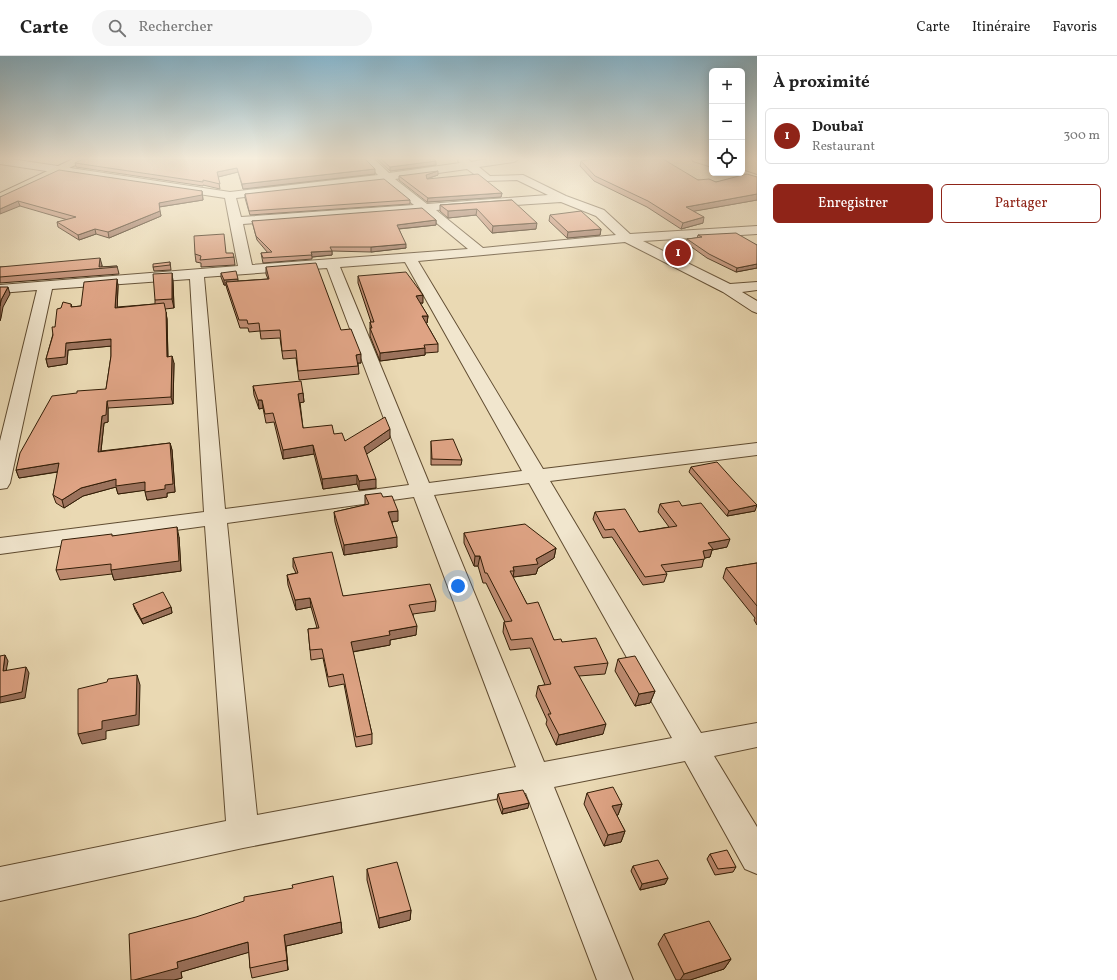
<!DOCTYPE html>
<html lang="fr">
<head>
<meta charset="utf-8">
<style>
  body { margin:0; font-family:Vollkorn,serif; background:#f6f6f6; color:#222 }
  .controls { position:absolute; right:12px; top:12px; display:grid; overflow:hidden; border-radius:6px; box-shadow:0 2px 10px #0003 }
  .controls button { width:36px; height:36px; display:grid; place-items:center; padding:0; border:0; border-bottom:1px solid #e0e0e0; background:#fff; color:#222; font:20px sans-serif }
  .you { position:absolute; left:458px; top:530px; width:14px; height:14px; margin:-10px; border:3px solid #fff; border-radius:50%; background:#1a73e8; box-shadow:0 0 0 6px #1a73e833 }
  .badge { display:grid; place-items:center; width:26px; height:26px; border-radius:50%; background:#8f2418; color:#fff; font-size:13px; font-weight:700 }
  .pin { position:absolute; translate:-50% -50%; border:2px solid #fff; box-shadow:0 1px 4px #0006 }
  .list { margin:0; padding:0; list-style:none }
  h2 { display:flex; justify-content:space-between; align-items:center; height:52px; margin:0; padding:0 16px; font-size:17px }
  h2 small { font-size:13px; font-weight:400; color:#767676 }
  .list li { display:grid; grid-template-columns:26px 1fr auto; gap:12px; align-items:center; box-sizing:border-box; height:56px; margin:0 8px 8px; padding:0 8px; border:1px solid #e0e0e0; border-radius:6px }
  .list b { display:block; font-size:15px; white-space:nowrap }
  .list p { margin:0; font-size:13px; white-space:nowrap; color:#767676 }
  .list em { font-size:13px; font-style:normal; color:#767676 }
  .actions { display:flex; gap:8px; padding:12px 16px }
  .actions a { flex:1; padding:9px 0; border:1px solid #8f2418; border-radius:6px; text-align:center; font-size:14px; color:#8f2418 }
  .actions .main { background:#8f2418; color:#fff }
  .icon { flex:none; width:22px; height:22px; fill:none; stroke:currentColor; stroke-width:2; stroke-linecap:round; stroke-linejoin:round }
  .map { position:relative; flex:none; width:757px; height:924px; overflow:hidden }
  header { display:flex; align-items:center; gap:24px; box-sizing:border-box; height:56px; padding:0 20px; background:#fff; border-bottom:1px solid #e0e0e0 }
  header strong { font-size:19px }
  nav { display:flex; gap:22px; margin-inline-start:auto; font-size:14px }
  .search { width:280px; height:36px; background:#f6f6f6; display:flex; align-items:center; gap:10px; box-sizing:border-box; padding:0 14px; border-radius:22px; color:#767676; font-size:15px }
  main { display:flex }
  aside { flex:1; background:#fff }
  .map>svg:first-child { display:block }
</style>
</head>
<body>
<header>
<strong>Carte</strong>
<div class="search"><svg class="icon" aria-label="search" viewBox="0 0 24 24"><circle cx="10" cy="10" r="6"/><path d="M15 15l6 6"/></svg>Rechercher</div>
<nav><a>Carte</a><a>Itinéraire</a><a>Favoris</a></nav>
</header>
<main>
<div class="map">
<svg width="757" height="924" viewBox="0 0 757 924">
  <rect width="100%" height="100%" fill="#ead9b3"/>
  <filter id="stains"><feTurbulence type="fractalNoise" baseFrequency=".005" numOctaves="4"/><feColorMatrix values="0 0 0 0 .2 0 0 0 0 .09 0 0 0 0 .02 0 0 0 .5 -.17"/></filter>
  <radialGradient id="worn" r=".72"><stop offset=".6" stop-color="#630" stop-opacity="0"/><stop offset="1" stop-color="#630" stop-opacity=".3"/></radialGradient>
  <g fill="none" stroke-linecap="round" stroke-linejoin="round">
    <!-- minor casing -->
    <g stroke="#604c31" stroke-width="2">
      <path id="minor" d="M0 103H11L230 136 378 119 363 103H374L389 117 460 107 458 105 459 103H468L471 106 488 103H519L514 106 479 111 490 120 523 119 566 140 604 154 630 178 757 170V178L643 185 730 228 757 226V234L742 236 757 245V257L752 255 723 236 625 186 418 205 543 413 757 387V399L550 425 701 677 757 667V691L714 700 757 771V818L745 813 685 705 554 731 633 924H597L526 737 243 792 0 845V811L226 765 205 470 0 498V482L204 456 190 223 52 233 10 427 7 432 0 433V385L37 234 0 237V229L238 210 225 142 0 108ZM467 113 484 125 517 124 548 139 427 148 395 123ZM384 125 414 149 241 161 236 142ZM561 146 596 160 616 179 483 192 436 154ZM422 155 468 193 252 209 243 168ZM405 206 522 415 429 427 340 211ZM327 212 409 429 225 453 204 221ZM529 427 672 682 544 706 434 439ZM414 441 516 711 257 759 227 467Z
        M692 103 712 105V111L693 105Z
        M742 114 757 119V126L735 119 734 117H742Z"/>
    </g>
    <!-- highway casing -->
    <g stroke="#321d06" stroke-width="2">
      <path id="highway" d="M73 103H88L0 145V137Z"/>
    </g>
    <!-- minor -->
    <use href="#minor" fill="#f1e6ce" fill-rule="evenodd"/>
    <!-- highway -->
    <use href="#highway" fill="#ead9b3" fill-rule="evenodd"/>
  </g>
  <!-- wall -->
  <path fill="#bf8c72" stroke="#321d06" d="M377 103H434L436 109 390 115Z
    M581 105 698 124 716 126 757 121V144L694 155 703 167 681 173 647 151 594 125 580 110Z
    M75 107 375 118 243 133 238 116 218 121 220 133 203 129V130L76 111Z
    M438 119 427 123 502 137 501 141 427 146 399 124V120Z
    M202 135 203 144 159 151 161 160 109 182 96 178 79 184 58 171 57 166 68 164 20 150 0 141Z
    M245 138 410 144V148L250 159 245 142Z
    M512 144 536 173 492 177 476 159 448 162 440 155V149Z
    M550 159 601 173 600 179 567 182 549 165Z
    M436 164V169L399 173 406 192 371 196 332 195V199L312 201V203L263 207 261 197H268L257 184 253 169 252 165Z
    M698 179 757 189V212L736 216 707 202 686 187 687 183 697 182Z
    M195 198 234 201 235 209 201 211V207L196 206Z
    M170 206 171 214 154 215 153 211Z
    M102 209V211L117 210 119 218 0 227V211Z
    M266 211 341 274 361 307H358L359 318 299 324 296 302 283 303 280 282 261 283 260 275 249 276 248 272H240L227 233 226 229H224L221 221V217L238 225 268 223 266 218Z
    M172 217 173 226 174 252 165 253 167 263 168 301 174 307 173 348 108 352V366L104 367 101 395 170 387 172 394 175 436 167 437V441L147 444 145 434 118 438 116 431 83 440 64 452 56 447 53 439 58 416 19 422 16 414 106 333 111 300V290L68 294 67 308 48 311 46 303 55 271 71 248 72 251 81 250 117 223 118 230 117 251 155 248V244Z
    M358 220 423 247H420L428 260 427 267H426L438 288V296L425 297V299L380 305 370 280V266H371L358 227Z
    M253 330 303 337 304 346H300L303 372 334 378 345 385 390 382 366 398 376 432 359 434 357 428 323 433 314 398 283 403 274 366 266 367 263 352 259 353 254 339Z
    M431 385 462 404 461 409H431Z
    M691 411 755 455 727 460 689 416Z
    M365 439 383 441 398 465 392 466 397 491 344 499 335 466 334 456 365 449Z
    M660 448 682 450 727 491 712 494 710 501 704 502 702 511 665 516 667 518 664 526 643 529 612 481 603 482 593 463 595 456 639 476 669 471 658 456Z
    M464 477 556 492 554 502 538 512 536 518 513 521V522L527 548 554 584 562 586 608 607 605 618 579 620 603 678 556 689 546 668 547 664 536 640 538 630 545 629 530 592 510 594 503 576 504 566H505L486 527H483L478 510H474L464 487Z
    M113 480 179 481 181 515 114 524 112 518 60 524 56 514Z
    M293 502 343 540 436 545 435 555 413 558 416 579 390 584V589L353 596 372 678V688L356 691 344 628 329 631 323 602 311 604 308 573 317 572 311 551 296 554 288 529 287 519 296 517 293 511Z
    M757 507V569L754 564 755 562 723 522 726 512Z
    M133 548 171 551 172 557 143 568 135 554Z
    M618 603 655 635 650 647 635 650 615 615Z
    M587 737 622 748 618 759 617 760 625 775 621 786 604 790 584 748Z
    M498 738 528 752 502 758 497 744Z
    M710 798 736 811 733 816 715 819 707 803Z
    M633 810 668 822 665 828 640 834 631 815Z
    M367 813 411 854 410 864 379 872 367 824Z
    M341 866 342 877 286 890 288 914 252 922 250 912 249 896 181 916 182 922 174 924H131Z
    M664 878 731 903 724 913 690 924H676L658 888Z"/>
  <!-- shaded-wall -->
  <path fill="#9b725c" stroke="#321d06" d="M436 105V109L390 115V111Z
    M237 112 238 116 218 121 217 116Z
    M375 113V118L243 133 242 128Z
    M438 115V119L426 123V119Z
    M202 135 203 144 159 151V147Z
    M502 137 501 141 427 146 428 142Z
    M757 138V144L684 157 686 151Z
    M18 145 20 150 0 158V153Z
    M477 153 476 159 448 162V155Z
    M160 155 161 160 109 182 108 176Z
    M704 161 703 167 681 173 683 167Z
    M436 164V169L397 173V169Z
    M537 167 536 173 492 177 493 170Z
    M95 173 96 178 79 184 78 179Z
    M601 173 600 179 567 182 568 176Z
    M406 188V192L371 196V191Z
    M332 195V199L312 201 311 196Z
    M100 202 102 209 101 213 99 211Z
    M757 208V212L736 216 737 212Z
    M172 217 173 226 174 252 172 243Z
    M117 223 118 230 117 258 115 252Z
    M238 223V227L226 226V229H224V224Z
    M8 231 10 238 3 251 1 262 0 265V250L1 244Z
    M423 239V247H416V240Z
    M166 256 167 263 168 308 167 301Z
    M422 260H428L427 267 422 268Z
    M111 283 112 290 68 294 67 308 48 311 46 303 66 287Z
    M425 292V299L380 305V297Z
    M361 298V307H356V299Z
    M172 300 174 307 173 348 171 341Z
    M303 337 304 346 299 347 298 338Z
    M258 344H262L263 352 259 353Z
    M107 345 108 352V366L104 367 100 403 98 396 102 360Z
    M390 373V382L364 400V391Z
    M170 387 172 394 175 436 167 437V441L147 444 145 436 165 429Z
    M313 389 314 398 283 403V394Z
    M59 407 62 415 19 422 16 414Z
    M357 419V428L323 433 322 423Z
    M116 423 145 426 147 434 118 438 116 431 83 440 64 452 62 444 81 432Z
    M376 423V432L359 434V425Z
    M757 449 755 455 727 460 729 455Z
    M398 455V465L388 466V456Z
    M177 471 179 481 181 515 114 524 111 514Z
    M397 481V491L344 499V489Z
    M730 483 727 491 712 494 710 501 700 503 703 495 708 487Z
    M556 492 554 502 538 512 536 518 513 521 514 515 513 511 536 503Z
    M475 500H480L478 510H474Z
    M310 542 311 551 296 554 295 544Z
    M171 551 172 557 143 568 141 563Z
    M417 570 416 579 390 584V589L351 596V586L389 575Z
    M5 599 8 605 5 621 3 615Z
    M26 611 29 617 25 642 0 647V641Z
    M137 619 140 629 139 669 106 675V683L82 688 78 678 102 665Z
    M655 635 650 647 635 650 639 638Z
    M606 668 603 678 556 689 559 679Z
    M529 747 528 752 502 758 503 753Z
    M622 748 618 759 608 762 612 750Z
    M625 775 621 786 604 790 608 779Z
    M668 822 665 828 640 834 642 828Z
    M411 854 410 864 379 872V862Z
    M341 866 342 877 286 890 288 914 284 879Z
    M248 886 250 896 181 916 182 922 174 924H134L177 906Z
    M731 903 724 913 690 924H680L684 918Z"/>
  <!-- building -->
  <path fill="#dea384" stroke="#321d06" d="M83 103H365L375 113 242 128 237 112 217 116 220 128 203 124V126L75 107Z
    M381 103H434L436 105 390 111Z
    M593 103H663L698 124 709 123 716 126 747 118 757 121V138L686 151 704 161 683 167 648 145 595 120 581 105Z
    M59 114 202 135V139L159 147 160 155 108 176 95 173 78 179 57 166 76 161 18 145 0 153V141Z
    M438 115 426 119 427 123 478 118 502 137 428 142 399 120Z
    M384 123 410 144 249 155 245 138Z
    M512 144 537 167 493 170 477 153 448 155 440 149Z
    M422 152 436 164 397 169 406 188 371 191H330L332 195 311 196 312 199 263 202 261 197 272 196 256 180 252 165Z
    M581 155 601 173 568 176 550 159Z
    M736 177 757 189V208L737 212 709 198 687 183 702 181 698 179Z
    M224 178 226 197H233L234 201 200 204 201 200 195 198 194 180Z
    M100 202 99 211 117 210V211L0 221V211Z
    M170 206V209L153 211V208Z
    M316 207 341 274 351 273 361 298 356 299 358 310 298 315 296 294 282 295 280 274 260 275 259 267 248 268 247 264H239L226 226 269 223 266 211Z
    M236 215 238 223 224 224 221 217Z
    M406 216 423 239 416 240 428 260H422L438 288 424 289 425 292 380 297 370 272H372L370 266H374L358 220Z
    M172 217V243L155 244 153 218Z
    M117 223 115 252 164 247 166 256 167 301 172 300 171 341 107 345 106 359 102 360 98 396 170 387 173 428 165 429V433L145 436V426L116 430V423L81 432 62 444 53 439 59 407 16 414 20 397 52 340 77 337V335L106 333 111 300V283L66 287 65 301 46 303 53 279 52 271H55L57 253 61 252 63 246 71 248V251L81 250 84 226Z
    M0 231H8L1 244 0 250Z
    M301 325 303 337 298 338 303 372 332 369 334 378 342 377 345 385 385 361 390 373 364 391 376 423 359 425 357 419 322 423 313 389 283 394 273 357 265 358 262 344H258L253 330Z
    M453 383 462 404 432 403 431 385Z
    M717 406 735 426 757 449 729 455 691 411Z
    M381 437 383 441 392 440 398 455 388 456 397 481 344 489 334 456 369 448 365 439Z
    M679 445 682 450 701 447 730 483 708 487 713 493 703 495 705 503 661 509 667 518 645 521 614 473 605 474 595 456 625 453 639 476 677 470 660 448Z
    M525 468 556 492 536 503 538 508 513 511 514 515H510L527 548 538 546 554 584 561 583 562 586 596 582 608 607 574 611 606 668 559 679 548 658H551L538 630 551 628 532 582 511 584 504 566 512 565 487 517H485L480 500H475L464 477Z
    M177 471 179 505 111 514V508L56 514 62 484 112 478V480Z
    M332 496 343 540 430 528 436 545 409 549 417 570 389 575 390 579 351 586 372 678 356 681 343 618 328 621 322 593 310 594 308 573 319 572 310 542 295 544 287 519 298 517 293 502Z
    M757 507V550L726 512Z
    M163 536 171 551 141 563 133 548Z
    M5 599 3 615 26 611 22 636 0 641V600Z
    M635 600 655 635 639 638 618 603Z
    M137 619 136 659 102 665V673L78 678V633L107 626 108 623Z
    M613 731 622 748 612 750 625 775 608 779 587 737Z
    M523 734 529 747 503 753 498 738Z
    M727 794 736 811 718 813 710 798Z
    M658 804 668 822 642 828 633 810Z
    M397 806 411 854 379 862 367 813Z
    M333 820 341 866 284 879 287 904 250 912 248 886 177 906 178 912 134 924H131L129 878 196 861 244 845V841L293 832 292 829Z
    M709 865 731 903 684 918 664 878Z"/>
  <!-- sky -->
  <linearGradient id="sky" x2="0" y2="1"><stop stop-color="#88b7ce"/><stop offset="0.44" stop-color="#f6eedd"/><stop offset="1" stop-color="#f6eedd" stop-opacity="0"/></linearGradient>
  <rect width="757" height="233" fill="url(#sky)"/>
  <rect width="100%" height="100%" filter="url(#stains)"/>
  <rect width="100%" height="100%" fill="url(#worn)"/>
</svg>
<div class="controls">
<button>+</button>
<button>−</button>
<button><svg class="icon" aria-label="locate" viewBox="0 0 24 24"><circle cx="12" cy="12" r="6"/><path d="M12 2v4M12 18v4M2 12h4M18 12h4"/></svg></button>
</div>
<div class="you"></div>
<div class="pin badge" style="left:678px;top:197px">1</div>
</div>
<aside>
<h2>À proximité<small></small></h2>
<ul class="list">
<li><span class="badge">1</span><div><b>Doubaï</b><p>Restaurant</p></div><em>300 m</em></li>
</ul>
<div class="actions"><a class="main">Enregistrer</a><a>Partager</a></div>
</aside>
</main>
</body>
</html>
